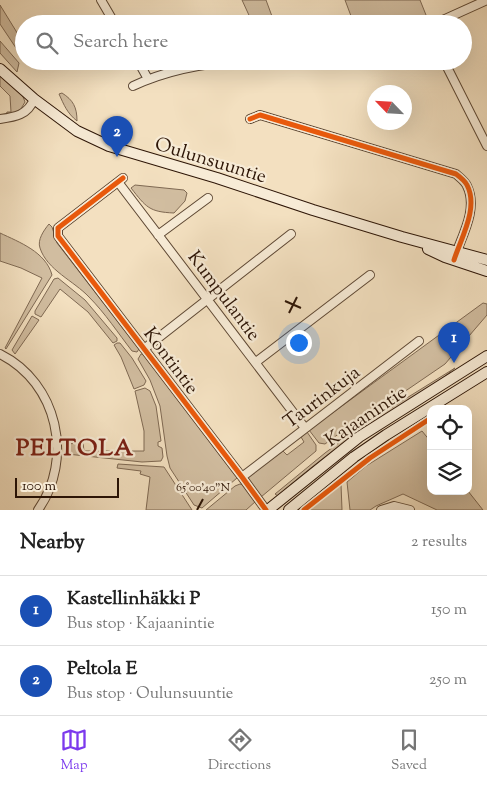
<!DOCTYPE html>
<html lang="en">
<head>
<meta charset="utf-8">
<style>
  body { margin:0; font-family:"Sorts Mill Goudy",serif; background:#f2f2f2; color:#222 }
  .controls { position:absolute; right:15px; bottom:15px; display:grid; overflow:hidden; border-radius:10px; box-shadow:0 5px 20px #0002 }
  .controls button { width:45px; height:45px; display:grid; place-items:center; padding:0; border:0; border-bottom:1px solid #e0e0e0; background:#fff; color:#222; font:25px sans-serif }
  .compass { position:absolute; left:367px; top:85px; width:45px; height:45px; border-radius:50%; background:#fff; box-shadow:0 5px 20px #0002; rotate:295deg }
  .scale { position:absolute; left:15px; bottom:12px; width:104px; box-sizing:border-box; padding-left:5px; border:2px solid #2d1506; border-top:0; font-size:14px; line-height:18px; white-space:nowrap; color:#2d1506; -webkit-text-stroke:4px #f7ebd6; paint-order:stroke }
  .you { position:absolute; left:298px; top:342px; width:18px; height:18px; margin:-12px; border:4px solid #fff; border-radius:50%; background:#1a73e8; box-shadow:0 0 0 8px #1a73e833 }
  .badge { display:grid; place-items:center; width:32px; height:32px; border-radius:50%; background:#7c3aed; color:#fff; font-size:16px; font-weight:700 }
  .pin { position:absolute; translate:-50% -41px; filter:drop-shadow(0 1px 2px #0008) }
  .pin::after { content:''; position:absolute; top:26px; width:18px; height:15px; background:inherit; clip-path:polygon(0 0,100% 0,50% 100%) }
  .list { margin:0; padding:0; list-style:none }
  h2 { display:flex; justify-content:space-between; align-items:center; height:65px; margin:0; padding:0 20px; font-size:21px }
  h2 small { font-size:16px; font-weight:400; color:#767676 }
  .list li { display:grid; grid-template-columns:32px 1fr auto; gap:15px; align-items:center; box-sizing:border-box; height:70px; padding:0 20px; border-top:1px solid #e0e0e0 }
  .list b { display:block; font-size:19px; white-space:nowrap }
  .list p { margin:0; font-size:16px; white-space:nowrap; color:#767676 }
  .list em { font-size:16px; font-style:normal; color:#767676 }
  .icon { flex:none; width:28px; height:28px; fill:none; stroke:currentColor; stroke-width:2; stroke-linecap:round; stroke-linejoin:round }
  .map { position:relative; flex:none; width:487px; height:510px; overflow:hidden }
  .search { position:absolute; background:#fff; box-shadow:0 5px 20px #0002; left:15px; right:15px; top:15px; height:55px; display:flex; align-items:center; gap:12px; box-sizing:border-box; padding:0 18px; border-radius:28px; color:#767676; font-size:19px }
  .sheet { height:205px; background:#fff }
  nav { display:flex; justify-content:space-around; align-items:center; box-sizing:border-box; height:70px; border-top:1px solid #e0e0e0; background:#fff; font-size:14px; color:#767676 }
  nav a { display:grid; justify-items:center; gap:2px }
  nav .on { color:#7c3aed }
  .map>svg:first-child { display:block }
</style>
</head>
<body>
<div class="map">
<svg width="487" height="510" viewBox="0 0 487 510">
  <rect width="100%" height="100%" fill="#f3e0c0"/>
  <filter id="stains"><feTurbulence type="fractalNoise" baseFrequency=".004" numOctaves="4"/><feColorMatrix values="0 0 0 0 .2 0 0 0 0 .09 0 0 0 0 .02 0 0 0 .5 -.17"/></filter>
  <radialGradient id="worn" r=".72"><stop offset=".6" stop-color="#630" stop-opacity="0"/><stop offset="1" stop-color="#630" stop-opacity=".3"/></radialGradient>
  <!-- green -->
  <path fill="#d1bda0" stroke="#7f6953" d="M242 0H266L273 19 268 24H253Z
    M345 0H420L428 20 425 24H354Z
    M0 5 24 44V60L0 24Z
    M0 41 19 63 17 72 0 53Z
    M0 75 22 94 25 102 19 112 6 115 7 112H11L10 96 0 86Z
    M62 93C73 100 77 107 77 121 67 113 64 105 59 94Z
    M135 185 184 190 187 193 185 201 174 213C149 212 146 207 131 188Z
    M49 224 52 227 57 243 139 349 137 352 132 351C118 333 105 313 89 297 74 281 47 270 40 248 37 240 44 230 49 224Z
    M0 233C19 242 46 252 52 275L6 349 5 348 42 278 21 268 0 261Z
    M58 278 85 300 117 338V341L113 343 88 312 60 289 41 317 35 314V311L54 279Z
    M483 303 487 304V315L445 364 363 420 348 427 325 444 319 443 309 430Z
    M32 316 39 320 15 354 12 350Z
    M117 343H120L132 358 146 381 144 385 134 389 121 357 114 345Z
    M141 354H143L237 478 202 508 194 505 170 468 167 456 160 406 150 380 138 359Z
    M455 368C427 392 393 409 363 430 333 450 304 472 278 496L275 494 325 453 360 427Z
    M145 388 150 391 156 406 161 441 158 442V446L162 448 163 457 161 461 142 462 67 454 65 453V444L83 443 84 451H144V431L135 391Z
    M422 431 431 442V491H468L483 510H437L403 494 376 506 370 510H350L347 482 366 466Z
    M307 432 316 445V451L261 497 247 477 283 451 287 455 304 442 301 437Z
    M118 464 164 467 192 510H146L150 477 140 474 141 471 117 468Z
    M240 484 243 485 256 501 246 510H206L235 486Z
    M341 484 342 510H308Z"/>
  <g fill="none" stroke-linecap="round" stroke-linejoin="round">
    <!-- street casing -->
    <g stroke="#5e4834" stroke-width="10">
      <path id="street" d="M101 0 115 24
        M434 24 487 0
        M138 61 148 79
        M444 61 487 146
        M133 86C167 70 206 63 243 61
        M0 119C15 117 28 115 34 99
        M250 119 260 115 456 174C460 178 465 181 467 186 478 208 463 234 455 256
        M123 178 58 228V236L242 477 266 510
        M118 182 305 428
        M158 235 208 198
        M144 349 291 234
        M0 354C58 383 74 459 38 510
        M256 362 370 275
        M242 477 419 341
        M381 510 394 506 410 510"/>
    </g>
    <!-- secondary casing -->
    <g stroke="#2d1506" stroke-width="12">
      <path id="secondary" d="M0 69 34 99 77 131 109 146 217 178 313 210 402 237 487 260
        M428 249 445 257 487 271
        M268 510 359 437 487 356
        M289 510 354 457 386 435 487 372"/>
    </g>
    <!-- street -->
    <use href="#street" stroke="#f7ebd6" stroke-width="8"/>
    <!-- secondary -->
    <use href="#secondary" stroke="#f7ebd6" stroke-width="10"/>
    <!-- cycleway casing -->
    <g stroke="#f7ebd6" stroke-width="8">
      <path id="cycleway" d="M250 119 260 115 456 174C460 177 465 181 467 185 479 208 461 238 454 260
        M123 178 58 228V236L242 477 266 510
        M304 510 370 458 431 418"/>
    </g>
    <!-- cycleway -->
    <use href="#cycleway" stroke="#e8590c" stroke-width="5"/>
  </g>
  <!-- ticks -->
  <path fill="none" stroke="#2d1506" stroke-width="2" d="M285 301 301 308M289 313 297 297M197 510 203 499"/>
  <g text-anchor="middle" stroke-width="4.5" stroke-linejoin="round" paint-order="stroke">
    <!-- street labels -->
    <g font-size="19" fill="#2d1506" stroke="#f7ebd6">
      <text transform="translate(211 159) rotate(17)" y="7">Oulunsuuntie</text>
      <text transform="translate(225 295) rotate(53)" y="7">Kumpulantie</text>
      <text transform="translate(172 360) rotate(53)" y="7">Kontintie</text>
      <text transform="translate(321 396) rotate(-37)" y="7">Taurinkuja</text>
      <text transform="translate(365 415) rotate(-34)" y="7">Kajaanintie</text>
    </g>
    <!-- district labels -->
    <g font-size="24" font-weight="bold" letter-spacing="1" fill="#7a1f14" stroke="#f7ebd6">
      <text x="75" y="455">PELTOLA</text>
    </g>
  </g>
  <g font-size="12" text-anchor="middle" fill="#2d1506" stroke="#f7ebd6" stroke-width="4.5" stroke-linejoin="round" paint-order="stroke">
    <text x="203" y="491">65°00'40"N</text>
  </g>
  <rect width="100%" height="100%" filter="url(#stains)"/>
  <rect width="100%" height="100%" fill="url(#worn)"/>
</svg>
<div class="controls">
<button><svg class="icon" aria-label="locate" viewBox="0 0 24 24"><circle cx="12" cy="12" r="6"/><path d="M12 2v4M12 18v4M2 12h4M18 12h4"/></svg></button>
<button><svg class="icon" aria-label="layers" viewBox="0 0 24 24"><path d="M12 4l9 5-9 5-9-5zM3 14l9 5 9-5"/></svg></button>
</div>
<svg class="compass" viewBox="-18 -18 36 36"><path d="M0-13l5 13h-10z" fill="#e53935"/><path d="M0 13l5-13h-10z" fill="#767676"/></svg>
<div class="scale">100 m</div>
<div class="you"></div>
<div class="pin badge" style="left:454px;top:363px;background:#1a4fb4">1</div>
<div class="pin badge" style="left:117px;top:157px;background:#1a4fb4">2</div>
<div class="search"><svg class="icon" aria-label="search" viewBox="0 0 24 24"><circle cx="10" cy="10" r="6"/><path d="M15 15l6 6"/></svg>Search here</div>
</div>
<section class="sheet">
<h2>Nearby<small>2 results</small></h2>
<ul class="list">
<li><span class="badge" style="background:#1a4fb4">1</span><div><b>Kastellinhäkki P</b><p>Bus stop · Kajaanintie</p></div><em>150 m</em></li>
<li><span class="badge" style="background:#1a4fb4">2</span><div><b>Peltola E</b><p>Bus stop · Oulunsuuntie</p></div><em>250 m</em></li>
</ul>
</section>
<nav>
<a class="on"><svg class="icon" aria-label="map" viewBox="0 0 24 24"><path d="M3 6l6-2 6 2 6-2v14l-6 2-6-2-6 2zM9 4v14M15 6v14"/></svg>Map</a>
<a><svg class="icon" aria-label="directions" viewBox="0 0 24 24"><path d="M12 3l9 9-9 9-9-9zM9 14v-3h6M13 9l2 2-2 2"/></svg>Directions</a>
<a><svg class="icon" aria-label="saved" viewBox="0 0 24 24"><path d="M7 4h10v16l-5-4-5 4z"/></svg>Saved</a>
</nav>
</body>
</html>
